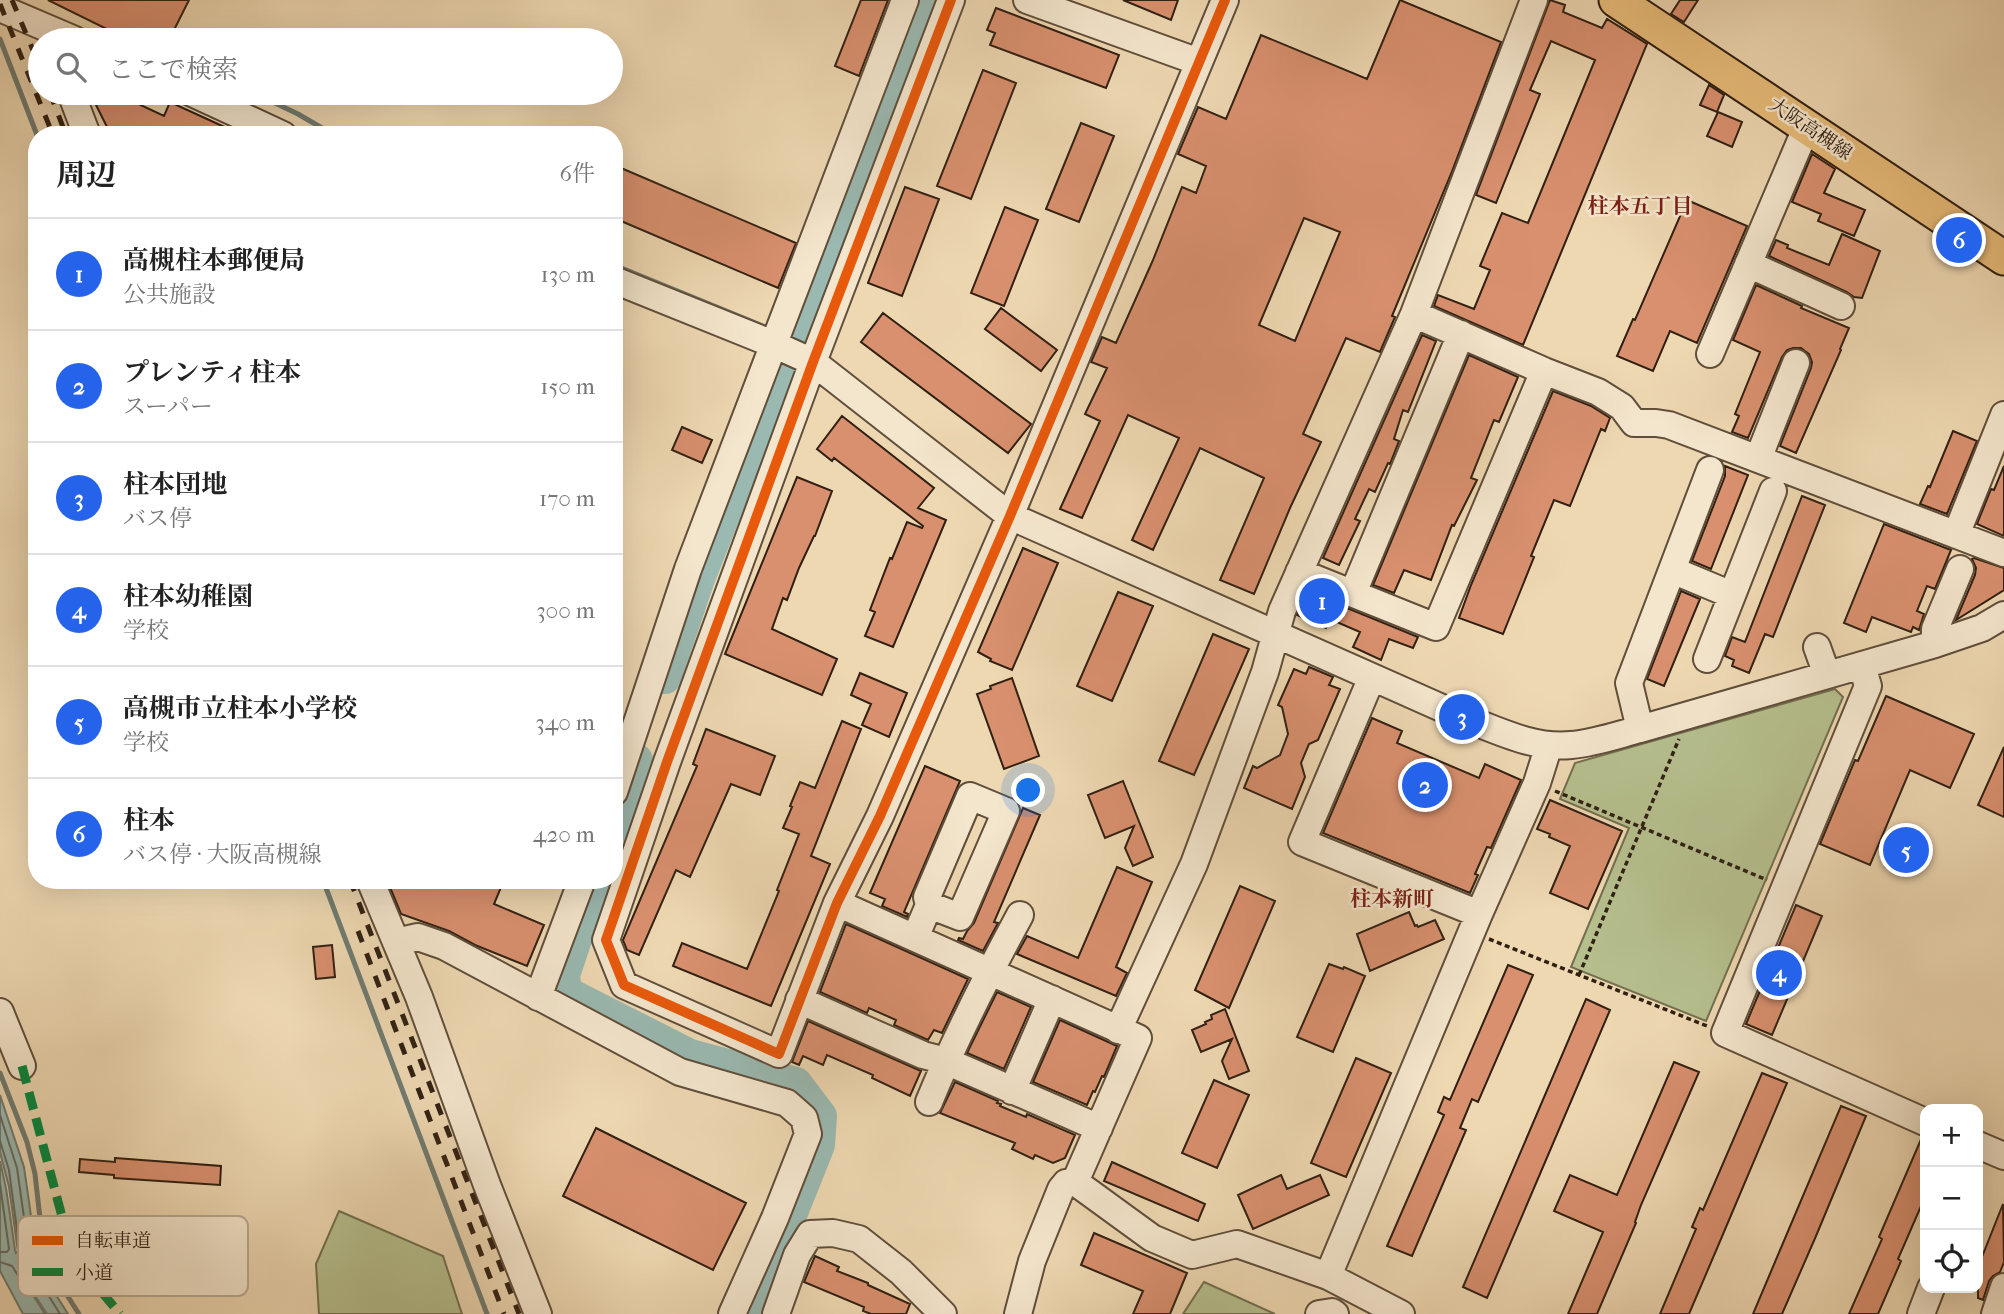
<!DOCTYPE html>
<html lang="ja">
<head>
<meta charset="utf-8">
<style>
  body { margin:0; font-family:"IM FELL French Canon","Noto Serif JP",serif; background:#f6f6f6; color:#222 }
  .controls { position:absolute; right:21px; bottom:21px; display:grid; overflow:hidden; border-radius:14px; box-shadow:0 7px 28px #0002 }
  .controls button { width:63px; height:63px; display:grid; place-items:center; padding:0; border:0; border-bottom:2px solid #e0e0e0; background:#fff; color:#222; font:35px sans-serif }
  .you { position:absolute; left:1029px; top:791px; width:24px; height:24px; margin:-18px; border:5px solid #fff; border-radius:50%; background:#1a73e8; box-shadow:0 0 0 10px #1a73e833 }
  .badge { display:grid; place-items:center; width:46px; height:46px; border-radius:50%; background:#2563eb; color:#fff; font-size:23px; font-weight:700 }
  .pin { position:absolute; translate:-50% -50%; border:4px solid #fff; box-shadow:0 2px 7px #0006 }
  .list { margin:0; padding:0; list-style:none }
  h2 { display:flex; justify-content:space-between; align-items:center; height:91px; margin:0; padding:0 28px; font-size:30px }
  h2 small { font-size:23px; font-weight:400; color:#767676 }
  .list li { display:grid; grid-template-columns:46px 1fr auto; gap:21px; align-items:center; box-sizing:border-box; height:112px; padding:0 28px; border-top:2px solid #e0e0e0 }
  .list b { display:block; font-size:26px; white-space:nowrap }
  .list p { margin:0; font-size:23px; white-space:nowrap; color:#767676 }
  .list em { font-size:23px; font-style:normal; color:#767676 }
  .icon { flex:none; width:38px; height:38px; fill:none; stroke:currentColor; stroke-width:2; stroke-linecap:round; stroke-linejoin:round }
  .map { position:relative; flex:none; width:2004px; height:1314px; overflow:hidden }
  .search { position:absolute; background:#fff; box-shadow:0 7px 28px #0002; left:28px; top:28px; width:595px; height:77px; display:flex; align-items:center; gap:18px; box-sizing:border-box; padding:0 24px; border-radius:38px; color:#767676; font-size:26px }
  .panel { position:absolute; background:#fff; box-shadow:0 7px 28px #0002; left:28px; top:126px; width:595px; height:763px; border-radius:28px }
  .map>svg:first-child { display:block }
</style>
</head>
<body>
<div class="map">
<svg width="2004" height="1314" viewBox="0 0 2004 1314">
  <rect width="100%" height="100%" fill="#eed8b2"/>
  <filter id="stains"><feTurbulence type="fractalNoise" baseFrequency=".00286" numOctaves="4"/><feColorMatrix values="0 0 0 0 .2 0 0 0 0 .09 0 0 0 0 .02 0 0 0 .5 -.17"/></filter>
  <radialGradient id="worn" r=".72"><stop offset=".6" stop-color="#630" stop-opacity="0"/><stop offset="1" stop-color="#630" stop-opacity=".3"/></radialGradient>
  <!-- green -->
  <path fill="#b6bf8e" stroke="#737050" stroke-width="2" d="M1835 689 1843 697 1706 1021 1571 967 1629 828 1560 799 1575 763Z
    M339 1211 443 1256 462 1314H319L316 1264Z
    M1204 1282 1275 1314H1183Z"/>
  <!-- water -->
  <path fill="#9ab9b1" stroke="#707c72" stroke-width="2" d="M0 1095 24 1167 37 1258 46 1279 68 1314H47L30 1288 29 1289 45 1314H23L0 1271V1161L6 1188 15 1250 16 1253 18 1252 9 1187 0 1152Z"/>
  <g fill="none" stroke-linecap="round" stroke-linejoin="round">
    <!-- shore -->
    <path stroke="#656c62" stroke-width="2" d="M0 1115 17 1168 30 1260 40 1282 60 1314
      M0 1141 9 1170 21 1260 30 1281 29 1284 24 1285 12 1266 0 1262
      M0 1184 9 1249 7 1252H0"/>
    <!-- stream -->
    <path stroke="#707c72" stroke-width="5" d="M0 39 37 135
      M254 93 298 114 334 135
      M614 265 770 329
      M323 880 487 1314
      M0 1073 27 1142 35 1174 43 1245 53 1273 79 1314"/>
    <!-- river -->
    <path stroke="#9ab9b1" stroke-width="32" d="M665 678 699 579 927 0
      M614 828 637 760
      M596 880 564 975 566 992 690 1055 796 1083 821 1116 819 1145 785 1230 759 1314"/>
  </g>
  <!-- building -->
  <path fill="#d9906f" stroke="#302013" stroke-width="2" fill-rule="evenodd" d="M48 0H189L169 40H129Z
    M861 0H888L859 76 835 66Z
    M1123 0H1178L1171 20Z
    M1400 0 1501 42 1451 174 1392 316 1395 317 1380 352 1346 338 1303 434 1321 442 1290 508 1254 594 1220 580 1264 478 1200 448 1153 550 1132 540 1179 438 1128 415 1082 518 1060 509 1100 421 1085 414 1107 368 1091 362 1102 337 1116 343 1153 260 1182 187 1196 193 1206 166 1178 154 1198 107 1226 119 1261 35 1367 79ZM1304 218 1340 232 1295 341 1259 325Z
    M1550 0 1565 5 1563 12 1602 28 1607 19 1647 44 1523 345 1434 306 1438 295 1474 309 1490 270 1480 266 1502 213 1528 223 1595 60 1551 41 1530 90 1540 94 1496 203 1476 195Z
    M1680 0H1698L1684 22 1671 14Z
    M996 8 1119 55 1106 88 990 45 995 33 987 30Z
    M983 70 1016 83 971 199 937 186Z
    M1709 85 1724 95 1717 112 1700 105Z
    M90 93H115L164 116 170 102 242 135H111Z
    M1718 112 1742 122 1732 147 1707 136Z
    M1081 123 1114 136 1079 222 1046 209Z
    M1812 154 1835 169 1824 193 1865 210 1854 236 1818 221 1821 214 1792 202Z
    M614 165 796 243 778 288 614 218Z
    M905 187 939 199 902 296 868 283Z
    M1687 200 1747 226 1697 343 1670 331 1653 371 1617 356 1633 319 1635 320Z
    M1005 207 1038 220 1004 306 971 293Z
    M1842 234 1880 251 1862 298 1854 297 1847 292 1769 256 1776 240 1788 245 1787 248 1829 265Z
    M1756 285 1802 306 1801 308 1849 328 1840 349 1841 350 1796 453 1780 446 1811 368 1812 362 1809 354 1801 348H1793L1787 350 1782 357 1748 438 1732 432 1739 416 1735 414 1760 352 1733 340Z
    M1001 308 1057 350 1041 371 985 329Z
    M883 313 1031 424 1008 453 861 342Z
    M1422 335 1436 341 1408 412 1403 410 1394 439 1399 441 1390 464 1388 463 1375 492 1369 489 1355 519 1360 521 1339 565 1323 558Z
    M1469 355 1518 377 1499 422 1494 420 1471 478 1477 480 1454 526 1452 525 1431 580 1404 570 1394 593 1373 585Z
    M1553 391 1591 406 1610 418 1605 431 1601 429 1570 506 1554 500 1531 556 1534 557 1522 587 1503 634 1459 618 1471 585Z
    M842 416 934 488 918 508 946 520 893 647 865 636 875 612 870 610 890 558 892 559 907 522 922 528 923 526 834 458 832 461 817 449Z
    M682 427 712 440 702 463 672 450Z
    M1953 431 1977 441 1947 514 1920 504 1928 486 1930 487Z
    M1725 466 1748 475 1711 569 1692 561 1725 476Z
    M2004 466V536L1977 524 1991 489 1994 490Z
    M797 477 832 491 815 536H814L799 568 787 600 783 598 772 629 837 659 822 695 725 654Z
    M1802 496 1825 505 1773 637 1765 634 1749 673 1732 666 1734 660 1725 656 1732 637 1745 642Z
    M1884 524 1951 550 1935 589 1927 586 1917 611 1924 614 1919 630 1913 627 1911 632 1872 617 1866 632 1844 623Z
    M1023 548 1058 563 1012 670 990 661 991 659 978 652Z
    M1974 558 2004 568V590L1956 620 1975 575 1976 568 1972 559Z
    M1681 591 1700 599 1664 686 1647 679Z
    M1118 592 1153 606 1112 701 1077 686Z
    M1308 592 1418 637 1413 648 1389 639 1381 660 1353 647 1360 632 1330 619 1326 628 1297 615Z
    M1213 634 1249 649 1194 775 1159 761Z
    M1309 667 1333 677 1329 685 1340 689 1318 740 1309 744 1301 763 1305 777 1292 809 1244 788 1253 766 1257 768 1280 755 1288 734 1282 707 1278 705 1294 669 1306 674Z
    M860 673 907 693 889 737 862 725 871 704 851 695Z
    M1012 678 1039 756 1004 769 977 694 991 689 990 686Z
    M1886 696 1974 734 1950 788 1910 770 1870 865 1820 844 1855 760 1858 761Z
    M1372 718 1402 731 1397 743 1479 778 1485 764 1521 780 1491 848 1487 847 1475 874 1478 875 1470 893 1323 833Z
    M842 721 861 729 811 856 830 864 771 1006 673 966 682 943 747 969 779 891 777 890 799 834 783 828 792 807 790 806 800 782 815 788Z
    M706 729 775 756 760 795 731 784 690 877 676 870 639 955 627 950 623 940 697 766 693 764Z
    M2004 747V817L1978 805Z
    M925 766 960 781 904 912 908 914 907 917 882 906 885 899 870 893Z
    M1123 781 1153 857 1133 866 1125 848 1134 826 1105 838 1088 795Z
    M1550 800 1622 831 1588 909 1550 893 1570 846 1549 837 1550 834 1537 829Z
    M1023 808 1040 815 994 922 998 923 983 951 958 940 959 938 963 939 967 931 974 923Z
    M1117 867 1152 882 1116 967 1127 973 1116 996 1017 954 1027 936 1078 958Z
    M387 880H504L494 904 544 925 527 966 475 945 449 931 401 914Z
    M1240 886 1275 901 1229 1008 1195 990Z
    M1796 905 1822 916 1772 1035 1746 1024Z
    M1409 912 1415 926 1417 925 1418 927 1435 920 1444 939 1370 971 1357 934Z
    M846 924 968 979 942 1033 934 1030 928 1040 894 1025 896 1020 869 1008 867 1013 820 992Z
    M332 945 335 977 316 979 313 947Z
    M1329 964 1343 969 1344 967 1365 976 1333 1052 1297 1037Z
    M1508 965 1533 975 1478 1102 1472 1099 1460 1128 1466 1130 1412 1256 1387 1246 1444 1115 1438 1112 1444 1097 1450 1100Z
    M997 992 1031 1007 1004 1069 967 1053Z
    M1586 999 1610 1010 1487 1298 1463 1287Z
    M1225 1009 1249 1071 1229 1079 1222 1061 1232 1039 1201 1052 1192 1030 1206 1024 1205 1022 1212 1019 1211 1015Z
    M1060 1020 1117 1046 1104 1077 1102 1076 1095 1092 1093 1091 1087 1105 1033 1082Z
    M808 1021 921 1071 910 1096 872 1078 873 1075 827 1055 823 1065 803 1056 799 1065 792 1062Z
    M1356 1058 1391 1073 1346 1177 1311 1163Z
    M1674 1062 1699 1072 1641 1205 1635 1222 1636 1223 1597 1314H1568L1603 1232 1554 1211 1570 1175 1617 1195Z
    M1762 1073 1787 1083 1718 1246 1689 1314H1660L1696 1229 1692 1227 1700 1208 1703 1210Z
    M1214 1080 1249 1095 1217 1168 1182 1153Z
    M955 1082 998 1101 997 1103 1001 1104 1000 1106 1026 1117 1027 1114 1075 1135 1065 1158 1053 1163 1035 1155 1033 1159 1012 1149 1015 1143 940 1113Z
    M1841 1106 1866 1116 1816 1236 1782 1314H1753Z
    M596 1128 746 1203 713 1270 563 1196Z
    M1922 1137 1925 1138V1197L1898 1259 1901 1261 1878 1314H1849L1882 1239 1879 1237Z
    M115 1158 221 1166 220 1185 114 1178V1175L79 1172 80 1159 115 1162Z
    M1112 1162 1205 1204 1198 1221 1104 1181Z
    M1281 1175 1287 1189 1320 1175 1329 1195 1253 1229 1238 1195Z
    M2003 1204 2004 1262 2000 1272 1993 1276 1989 1281 1983 1300 1978 1298V1267Z
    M1094 1233 1187 1273 1170 1314H1133L1143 1291 1081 1265Z
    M815 1256 839 1267 837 1271 868 1283V1285L910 1304 906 1314H871L863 1311 864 1307 804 1282Z"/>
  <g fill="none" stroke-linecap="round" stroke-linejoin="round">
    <!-- minor casing -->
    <g stroke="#604e3b" stroke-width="30">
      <path id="minor" d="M951 0 813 362 667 762 606 940 624 985 779 1054 837 903 880 816 1010 516 1225 0
        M1027 0 1199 62
        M0 8 75 40
        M71 93 87 135
        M192 93 283 135
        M1748 264 1841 306
        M614 280 773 344 813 362 1010 516 1462 717C1497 730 1533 749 1571 745 1595 743 1617 735 1640 729L1935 644 1982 628 2004 615
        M1414 314 1544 371 1598 392 1622 407 1634 423H1656L1669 425 2004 553
        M1710 354 1807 126
        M1758 459 1796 363
        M1956 535 2004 415
        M1672 570 1732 595
        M1299 572 1436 627 1544 371
        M1353 593 1461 334
        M1935 644V629L1960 569
        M1817 647 1827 675
        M1707 659 1773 491
        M1862 666 1868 686 1725 1033 1925 1122
        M1372 677 1302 842 1479 914
        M1640 729 1629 683 1710 470
        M614 792 688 569 905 0
        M370 880 419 997 487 1185 538 1314
        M837 903 1138 1038 1075 1182
        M915 938 929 905 960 917 1006 811 970 796 927 897 929 905
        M396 942 418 937 444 946 680 1072 787 1103 804 1118 808 1134 775 1218 732 1314
        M538 997 582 880
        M799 1000 923 1055 946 1061 1099 1128
        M0 1012 22 1066
        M1118 1030 1194 864 1265 672 1282 611 1414 314 1534 0
        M1012 1091 1052 999
        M929 1102C955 1038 987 976 1020 915
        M1978 1145 2004 1156
        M1328 1276 1479 914 1537 783 1549 745
        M776 1314 797 1255 810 1234 833 1233 859 1239 901 1272 943 1314
        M1018 1314 1032 1261 1061 1189 1066 1183 1075 1182 1152 1238 1192 1255 1237 1244 1328 1276 1401 1314
        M1319 1314 1332 1312 1335 1314
        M1921 1314 1931 1288
        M1995 1314 2004 1287"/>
    </g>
    <!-- major casing -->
    <g stroke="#302013" stroke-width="37">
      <path id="major" d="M1616 0 2004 258"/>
    </g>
    <!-- path -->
    <path stroke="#302013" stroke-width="3.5" stroke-dasharray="5 3.5" stroke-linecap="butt" d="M1555 791 1767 880
      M1489 939 1707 1026
      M1579 975 1679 739"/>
    <!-- minor -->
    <use href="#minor" stroke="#f4e6cd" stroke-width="26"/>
    <!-- major -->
    <use href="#major" stroke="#e7bc79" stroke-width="33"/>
    <!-- rail -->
    <path stroke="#302013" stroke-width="5" stroke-dasharray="12 12" stroke-linecap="butt" d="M12 0 40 67
      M0 4 53 135
      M50 93 66 135
      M350 880 519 1314
      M358 931 504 1314"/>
    <!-- quiet -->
    <path stroke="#00873e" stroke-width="9" stroke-dasharray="18 9" stroke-linecap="butt" d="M22 1066 69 1243 89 1277 120 1314"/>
    <!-- cycleway casing -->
    <g stroke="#f4e6cd" stroke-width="15">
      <path id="cycleway" d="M951 0 813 362 667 762 606 940 624 985 779 1054 837 903 880 816 1010 516 1225 0"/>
    </g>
    <!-- cycleway -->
    <use href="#cycleway" stroke="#e8590c" stroke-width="10"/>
  </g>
  <g text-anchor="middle" stroke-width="5" stroke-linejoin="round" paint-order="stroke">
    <!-- street labels -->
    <g font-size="19" fill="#302013" stroke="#f4e6cd">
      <text transform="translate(1811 128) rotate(34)" y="7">大阪高槻線</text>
    </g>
    <!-- neighbourhood labels -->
    <g font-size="21" font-weight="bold" fill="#7a1f14" stroke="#f4e6cd">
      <text x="1640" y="213">柱本五丁目</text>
      <text x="1392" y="906">柱本新町</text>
    </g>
  </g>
  <!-- legend -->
  <rect x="18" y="1216" width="230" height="80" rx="10" fill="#f4e6cd" stroke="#b9ab95" stroke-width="2"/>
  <rect x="32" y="1236" width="31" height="9" fill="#e8590c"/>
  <rect x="32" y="1268" width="31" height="8" fill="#00873e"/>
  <g font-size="19" fill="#302013">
    <text x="75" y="1247">自転車道</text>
    <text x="75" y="1279">小道</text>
  </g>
  <rect width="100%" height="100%" filter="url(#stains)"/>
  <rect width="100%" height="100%" fill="url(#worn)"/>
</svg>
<div class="controls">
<button>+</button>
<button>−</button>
<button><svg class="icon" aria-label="locate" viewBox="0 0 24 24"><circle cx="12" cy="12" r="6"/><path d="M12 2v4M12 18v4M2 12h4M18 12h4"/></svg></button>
</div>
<div class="you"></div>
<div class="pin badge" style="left:1322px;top:601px">1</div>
<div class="pin badge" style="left:1425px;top:785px">2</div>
<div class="pin badge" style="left:1462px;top:717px">3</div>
<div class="pin badge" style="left:1779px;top:973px">4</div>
<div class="pin badge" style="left:1906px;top:850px">5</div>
<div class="pin badge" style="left:1959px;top:240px">6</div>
<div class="search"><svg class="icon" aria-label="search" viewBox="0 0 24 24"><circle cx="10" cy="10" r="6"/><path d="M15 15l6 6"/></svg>ここで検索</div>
<section class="panel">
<h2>周辺<small>6件</small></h2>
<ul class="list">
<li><span class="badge">1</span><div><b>高槻柱本郵便局</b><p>公共施設</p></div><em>130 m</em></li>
<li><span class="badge">2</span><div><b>プレンティ柱本</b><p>スーパー</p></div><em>150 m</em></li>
<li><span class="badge">3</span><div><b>柱本団地</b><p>バス停</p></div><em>170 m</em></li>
<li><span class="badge">4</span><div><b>柱本幼稚園</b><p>学校</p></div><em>300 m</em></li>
<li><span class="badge">5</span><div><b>高槻市立柱本小学校</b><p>学校</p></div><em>340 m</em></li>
<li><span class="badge">6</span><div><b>柱本</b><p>バス停 · 大阪高槻線</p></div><em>420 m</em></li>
</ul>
</section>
</div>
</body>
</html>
